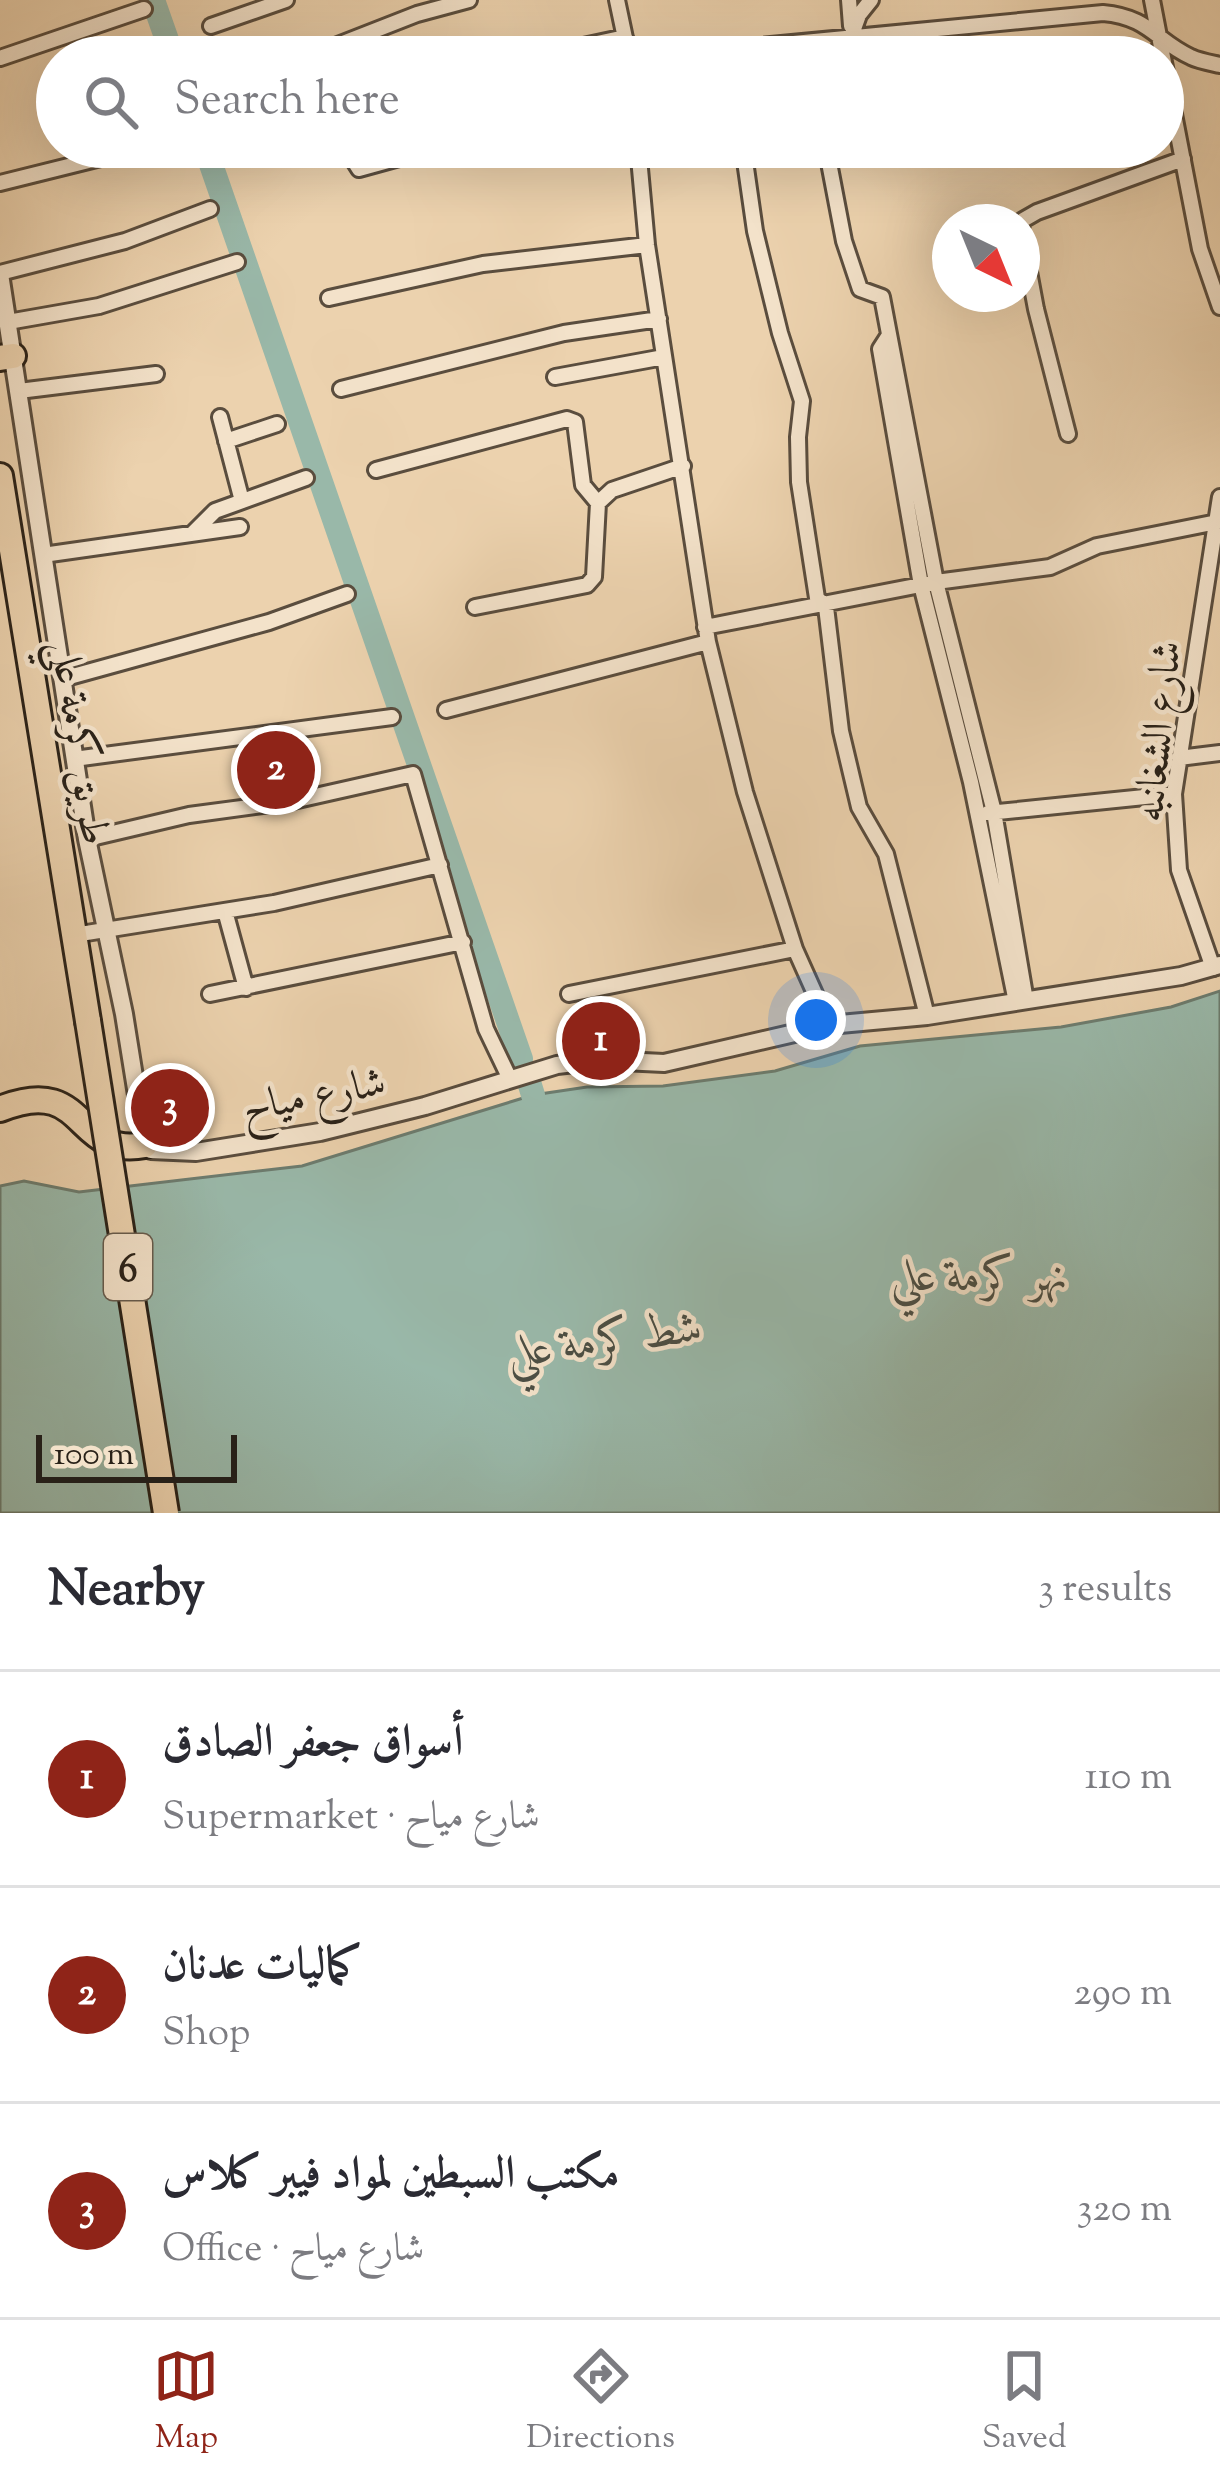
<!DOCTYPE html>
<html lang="en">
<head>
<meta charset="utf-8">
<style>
  body { margin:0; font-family:"Sorts Mill Goudy",Amiri,serif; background:#f7f7f7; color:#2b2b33 }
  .compass { position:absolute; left:932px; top:204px; width:108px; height:108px; border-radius:50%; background:#fff; box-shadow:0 12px 48px #0002; rotate:137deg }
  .scale { position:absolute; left:36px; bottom:30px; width:201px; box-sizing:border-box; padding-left:12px; border:6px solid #292118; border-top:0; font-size:33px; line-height:42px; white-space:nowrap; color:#292118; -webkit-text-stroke:9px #f3e2ca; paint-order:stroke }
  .you { position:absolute; left:816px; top:1020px; width:42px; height:42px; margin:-30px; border:9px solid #fff; border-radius:50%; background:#1a73e8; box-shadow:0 0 0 18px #1a73e833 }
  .badge { display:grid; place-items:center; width:78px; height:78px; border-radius:50%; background:#8f2418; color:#fff; font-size:39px; font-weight:700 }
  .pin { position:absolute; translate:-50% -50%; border:6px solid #fff; box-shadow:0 3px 12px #0006 }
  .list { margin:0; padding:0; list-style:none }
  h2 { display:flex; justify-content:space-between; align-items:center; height:156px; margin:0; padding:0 48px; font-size:51px }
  h2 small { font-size:39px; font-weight:400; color:#7c7c81 }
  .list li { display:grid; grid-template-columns:78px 1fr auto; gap:36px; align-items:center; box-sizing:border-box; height:216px; padding:0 48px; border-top:3px solid #e1e1e2 }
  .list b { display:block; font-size:45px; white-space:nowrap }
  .list p { margin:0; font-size:39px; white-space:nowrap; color:#7c7c81 }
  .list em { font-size:39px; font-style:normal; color:#7c7c81 }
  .icon { flex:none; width:66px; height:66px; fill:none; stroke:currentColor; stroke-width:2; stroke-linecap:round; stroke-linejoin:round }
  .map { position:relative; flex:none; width:1220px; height:1513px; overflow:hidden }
  .search { position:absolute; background:#fff; box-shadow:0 12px 48px #0002; left:36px; right:36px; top:36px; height:132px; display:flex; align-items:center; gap:30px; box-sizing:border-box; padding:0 42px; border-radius:66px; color:#7c7c81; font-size:45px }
  .sheet { height:804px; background:#fff }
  nav { display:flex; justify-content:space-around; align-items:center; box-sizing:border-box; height:168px; border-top:3px solid #e1e1e2; background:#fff; font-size:33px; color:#7c7c81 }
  nav a { display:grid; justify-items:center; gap:6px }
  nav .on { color:#8f2418 }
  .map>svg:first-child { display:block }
</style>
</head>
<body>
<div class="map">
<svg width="1220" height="1513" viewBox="0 0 1220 1513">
  <rect width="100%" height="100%" fill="#ecd2ae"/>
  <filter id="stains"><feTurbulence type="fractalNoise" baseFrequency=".00167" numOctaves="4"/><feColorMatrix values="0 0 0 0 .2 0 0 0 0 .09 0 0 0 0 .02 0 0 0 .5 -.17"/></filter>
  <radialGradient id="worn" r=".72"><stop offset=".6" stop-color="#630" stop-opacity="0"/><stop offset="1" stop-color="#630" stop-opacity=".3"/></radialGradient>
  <!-- water -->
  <path fill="#99b8a9" stroke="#6c7c6f" stroke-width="3" d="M1220 991V1513H0V1186L24 1181 79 1192 302 1166 533 1095 587 1087 663 1086 775 1071 860 1046 1061 1027 1171 1007Z"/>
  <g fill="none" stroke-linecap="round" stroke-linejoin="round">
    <!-- river -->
    <path stroke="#99b8a9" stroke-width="24" d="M153 0 173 57
      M205 147 521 1059
      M529 1082 533 1095"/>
    <!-- minor casing -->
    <g stroke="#5a4d3e" stroke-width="20">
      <path id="minor" d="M617 0 629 57
        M849 0 851 26
        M1152 0 1200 249 1220 307
        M211 26 286 0
        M851 37 859 15 871 0
        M307 57 417 14 469 0
        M532 57 625 37
        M709 57 730 49 1103 13C1149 17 1156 41 1191 57 1199 61 1211 63 1220 65
        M0 58 144 9
        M345 147 359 169 439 147
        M638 147 647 245 708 642 745 792 795 949 829 1025
        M743 147 755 231 780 333 802 401 798 437 799 482 817 598 826 607 841 731 859 807 886 854 927 1016
        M826 147 844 241 860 289 882 297 936 582 1050 567 1097 546 1217 522
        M0 183 145 147
        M1022 225 1023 220 1037 212 1183 159
        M1022 234 1036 309 1068 434
        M0 273 125 241 210 209
        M329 298 483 264 647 245
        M8 322 99 306 237 262
        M889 335 880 349 921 585 971 782 1016 1002
        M555 377 664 357
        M341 389 564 333 659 319
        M19 391 156 374
        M220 417 242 501
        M226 441 277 424
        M376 470 567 419 575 422 583 485 598 503
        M192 534 215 511 306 478
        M43 555 240 527
        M475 607 587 585 594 577 598 503 612 490 683 466
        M705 627 936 582 994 812 1026 1001
        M62 679 269 622 347 594
        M446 710 708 642
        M1179 758 1220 753
        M74 759 392 717
        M988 813 1174 794
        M87 839 189 815 293 801 413 774 486 1029 509 1077
        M225 911 246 988
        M74 935 274 903 440 865
        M1213 968 1179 870 1174 794 1220 497
        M210 994 463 942
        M569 994 795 949"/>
    </g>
    <!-- tertiary casing -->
    <g stroke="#5a4d3e" stroke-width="22">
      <path id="tertiary" d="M0 274 87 839 124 1014 145 1145 151 1150 196 1152 320 1132 425 1106 557 1065 601 1060 664 1063 829 1025 927 1016 1181 976 1220 965"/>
    </g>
    <!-- trunk casing -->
    <g stroke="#292118" stroke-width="30">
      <path id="trunk" d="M0 358 13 356
        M0 476 88 1021
        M0 1109C89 1073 72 1159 145 1145"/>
    </g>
    <!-- minor -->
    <use href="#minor" stroke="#f3e2ca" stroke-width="14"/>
    <!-- tertiary -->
    <use href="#tertiary" stroke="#f3e2ca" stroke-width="16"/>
    <!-- trunk -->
    <use href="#trunk" stroke="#ecd2ae" stroke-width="24"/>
    <!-- trunk-bridge casing -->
    <g stroke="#292118" stroke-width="30" stroke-linecap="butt">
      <path id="trunk-bridge" d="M88 1021 166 1513"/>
    </g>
    <!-- trunk-bridge -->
    <use href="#trunk-bridge" stroke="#ecd2ae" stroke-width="24"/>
  </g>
  <g text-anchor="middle" stroke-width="9" stroke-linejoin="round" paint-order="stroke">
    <!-- shield labels -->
    <rect fill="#f3e2ca" stroke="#665b4d" stroke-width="3" x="104" y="1234" width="48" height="66" rx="9"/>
    <g font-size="39" font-weight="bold" fill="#292118">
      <text x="128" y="1281">6</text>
    </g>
    <!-- street labels -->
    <g font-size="42" fill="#292118" stroke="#f3e2ca">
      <text transform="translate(1156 731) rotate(-84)" y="15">شارع الشغانبه</text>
      <text transform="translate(82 742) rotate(81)" y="15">طريق كرمة علي</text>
      <text transform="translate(313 1093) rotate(-11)" y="15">شارع مياح</text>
    </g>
    <!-- water labels -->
    <g font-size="45" font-style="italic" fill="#4b4e44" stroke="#f3e2ca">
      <text x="979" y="1290">نهر كرمة علي</text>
      <text transform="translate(604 1338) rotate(-8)" y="16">شط كرمة علي</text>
    </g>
  </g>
  <rect width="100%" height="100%" filter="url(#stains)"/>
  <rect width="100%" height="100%" fill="url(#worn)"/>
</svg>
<svg class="compass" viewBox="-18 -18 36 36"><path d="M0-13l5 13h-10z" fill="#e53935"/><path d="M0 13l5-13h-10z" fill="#7c7c81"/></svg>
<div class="scale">100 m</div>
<div class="you"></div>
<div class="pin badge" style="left:601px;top:1041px">1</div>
<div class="pin badge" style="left:276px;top:770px">2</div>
<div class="pin badge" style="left:170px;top:1108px">3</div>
<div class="search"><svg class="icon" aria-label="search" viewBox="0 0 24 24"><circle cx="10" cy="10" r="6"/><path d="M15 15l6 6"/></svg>Search here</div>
</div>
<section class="sheet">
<h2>Nearby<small>3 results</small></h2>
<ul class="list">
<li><span class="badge">1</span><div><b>أسواق جعفر الصادق</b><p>Supermarket · شارع مياح</p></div><em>110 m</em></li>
<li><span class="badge">2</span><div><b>كماليات عدنان</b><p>Shop</p></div><em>290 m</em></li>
<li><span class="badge">3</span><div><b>مكتب السبطين لمواد فيبر كلاس</b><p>Office · شارع مياح</p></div><em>320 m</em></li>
</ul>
</section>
<nav>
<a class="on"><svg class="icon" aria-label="map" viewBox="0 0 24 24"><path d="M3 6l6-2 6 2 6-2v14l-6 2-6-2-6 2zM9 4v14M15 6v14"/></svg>Map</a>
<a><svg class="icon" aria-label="directions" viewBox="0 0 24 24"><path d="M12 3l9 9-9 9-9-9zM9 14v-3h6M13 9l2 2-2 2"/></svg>Directions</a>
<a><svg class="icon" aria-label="saved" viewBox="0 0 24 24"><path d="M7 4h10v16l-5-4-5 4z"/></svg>Saved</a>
</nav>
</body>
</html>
